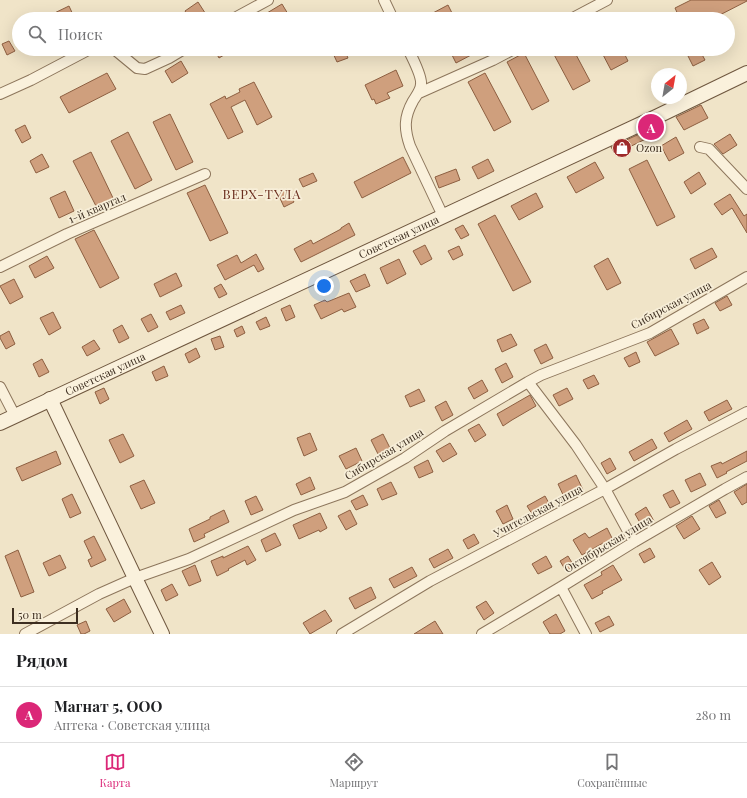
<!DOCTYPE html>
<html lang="ru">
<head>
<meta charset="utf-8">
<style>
  body { margin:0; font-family:"Playfair Display",serif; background:#f2f2f2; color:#202124 }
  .compass { position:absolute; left:651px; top:68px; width:36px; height:36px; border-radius:50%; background:#fff; box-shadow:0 4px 16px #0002; rotate:31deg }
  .scale { position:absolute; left:12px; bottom:10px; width:66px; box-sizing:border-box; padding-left:4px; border:2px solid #3d2e20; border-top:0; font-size:11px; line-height:14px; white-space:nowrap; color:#3d2e20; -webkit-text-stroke:3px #f7eed8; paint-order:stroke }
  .you { position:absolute; left:324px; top:286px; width:14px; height:14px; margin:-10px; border:3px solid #fff; border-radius:50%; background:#1a73e8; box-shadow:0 0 0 6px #1a73e833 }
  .badge { display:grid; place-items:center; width:26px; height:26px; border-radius:50%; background:#db2777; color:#fff; font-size:13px; font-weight:700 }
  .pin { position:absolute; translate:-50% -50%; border:2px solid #fff; box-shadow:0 1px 4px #0006 }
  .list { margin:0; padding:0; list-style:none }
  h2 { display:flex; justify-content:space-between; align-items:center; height:52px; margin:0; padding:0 16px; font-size:17px }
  h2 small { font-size:13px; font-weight:400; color:#757577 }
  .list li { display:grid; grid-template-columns:26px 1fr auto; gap:12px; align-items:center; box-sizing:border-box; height:56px; padding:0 16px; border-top:1px solid #e0e0e0 }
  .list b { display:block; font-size:15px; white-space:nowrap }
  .list p { margin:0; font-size:13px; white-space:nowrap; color:#757577 }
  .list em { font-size:13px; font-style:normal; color:#757577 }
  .icon { flex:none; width:22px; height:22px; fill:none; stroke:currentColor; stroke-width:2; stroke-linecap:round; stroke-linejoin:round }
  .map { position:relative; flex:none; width:747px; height:634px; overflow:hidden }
  .search { position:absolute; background:#fff; box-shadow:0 4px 16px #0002; left:12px; right:12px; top:12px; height:44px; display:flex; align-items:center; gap:10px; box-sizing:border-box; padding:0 14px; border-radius:22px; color:#757577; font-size:15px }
  .sheet { height:108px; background:#fff }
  nav { display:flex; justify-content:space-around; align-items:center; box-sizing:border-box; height:56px; border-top:1px solid #e0e0e0; background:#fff; font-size:11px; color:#757577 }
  nav a { display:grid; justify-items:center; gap:2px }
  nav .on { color:#db2777 }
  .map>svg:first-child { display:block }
</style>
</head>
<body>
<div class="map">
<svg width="747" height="634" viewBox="0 0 747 634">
  <rect width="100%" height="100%" fill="#f0e4c8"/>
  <!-- building -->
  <path fill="#cf9f7d" stroke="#8d5f41" d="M691 0H747V1L712 19H680L675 8Z
    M198 2 209 19H190L185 11Z
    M282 4 291 19H270L267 13Z
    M448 5 455 19H433L431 14Z
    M69 6 75 19H42Z
    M9 41 15 51 7 55 2 44Z
    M214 49H234L219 58Z
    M331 49H344L348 58 337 62Z
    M449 49H471L473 54 456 63Z
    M551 49H573L590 81 573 90Z
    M600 49H622L628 61 611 70Z
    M691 49H699L705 60 693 66 686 52Z
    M524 53 549 101 532 110 507 62Z
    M181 61 188 73 172 83 165 71Z
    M396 70 403 86 387 93 390 98 376 104 374 99 372 100 365 85Z
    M107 73 116 89 69 113 60 97Z
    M485 73 511 122 494 131 468 82Z
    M254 82 272 117 257 125 245 100 231 107 243 132 228 139 210 104 225 96 226 99 240 92 239 89Z
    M701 105 708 118 684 130 676 117Z
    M170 114 193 162 176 170 153 122Z
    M25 125 31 138 22 143 15 130Z
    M657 126 660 132 615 154 611 147Z
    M128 132 152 180 135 189 111 141Z
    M730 134 737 145 723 154 714 144Z
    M676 137 684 153 669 161 661 146Z
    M91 152 114 200 97 208 73 161Z
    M42 154 49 167 36 173 30 161Z
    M403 157 411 173 362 198 354 182Z
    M488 159 494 171 478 179 472 167Z
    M647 160 675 217 657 226 629 169Z
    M595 162 604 178 576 193 567 177Z
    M456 169 460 180 439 188 435 177Z
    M699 172 706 184 691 194 684 182Z
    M313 173 317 181 303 187 299 179Z
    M205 185 228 233 210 241 187 193Z
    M287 189 294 202 284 207 278 194Z
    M65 191 74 211 59 218 50 198Z
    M536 193 543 207 519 220 511 206Z
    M730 194 744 216 747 214V233L732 208 722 215 714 204Z
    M495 215 531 282 513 291 478 224Z
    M349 223 355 235 301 262 294 249 311 240 313 244 341 229V228Z
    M463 225 469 235 461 239 455 229Z
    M94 230 119 278 100 288 75 239Z
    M425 245 432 259 421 265 413 251Z
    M459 246 463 255 453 260 448 251Z
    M712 248 717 257 695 269 690 259Z
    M256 254 264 269 258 272 254 265 225 280 217 265 237 255 241 263Z
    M47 256 54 268 35 278 29 266Z
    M608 258 621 283 607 290 594 266Z
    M399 259 406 274 387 284 380 268Z
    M176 273 182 286 160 297 154 284Z
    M365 274 370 286 356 292 350 281Z
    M14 279 23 297 10 304 0 286Z
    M221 284 227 294 219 298 214 288Z
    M349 293 356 307 344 312 342 309 321 319 314 305 325 300 327 302Z
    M727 296 732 305 720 311 715 303Z
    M181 305 185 313 170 320 166 312Z
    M290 305 295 317 286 321 281 309Z
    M53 312 61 328 49 335 40 318Z
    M151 314 158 327 148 332 141 319Z
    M266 317 270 326 260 330 256 322Z
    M704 319 709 328 697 334 693 324Z
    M122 325 129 338 119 343 113 330Z
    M242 326 245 333 237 337 234 330Z
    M671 329 679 344 655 356 647 342Z
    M9 331 15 344 6 349 0 338V336Z
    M511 334 517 345 502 352 497 340Z
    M220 336 224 347 215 350 211 339Z
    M94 340 100 349 87 356 82 347Z
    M546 344 553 358 541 364 534 350Z
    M196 348 200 357 189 363 185 354Z
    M636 352 640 362 629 367 624 358Z
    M42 359 49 372 39 377 33 364Z
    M506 363 513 377 502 383 495 369Z
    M164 366 168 376 156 381 152 372Z
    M594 375 599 384 588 389 583 380Z
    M482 380 488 391 474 399 468 388Z
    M104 388 109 399 100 404 95 392Z
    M567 388 573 399 559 406 553 395Z
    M419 389 425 401 410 407 405 396Z
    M530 395 536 406 512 420 503 426 497 414Z
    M727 400 732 409 709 421 704 412Z
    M446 401 453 415 442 421 435 407Z
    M687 420 692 429 669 442 664 433Z
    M479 424 486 435 475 442 468 430Z
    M310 433 317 450 304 456 297 438Z
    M123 434 134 456 120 463 109 440Z
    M383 434 390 448 378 454 371 440Z
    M652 439 657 448 634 461 629 452Z
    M450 443 457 454 443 462 436 451Z
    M356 448 362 461 346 469 339 456Z
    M56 451 61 464 22 481 16 468Z
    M747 451V461L726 472 727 473 717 478 711 466 721 462 722 464Z
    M610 458 616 469 607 474 601 463Z
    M428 460 433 472 419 478 414 467Z
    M700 473 706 485 691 492 685 480Z
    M576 475 583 490 565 499 558 484Z
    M310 477 315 489 301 495 296 484Z
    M144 480 155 503 141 509 130 486Z
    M391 482 397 494 382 500 377 489Z
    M747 484V502L742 505 734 492Z
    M673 490 680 503 670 508 663 495Z
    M72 494 81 513 70 518 62 499Z
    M363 495 368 505 356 510 351 501Z
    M256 496 263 510 251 515 245 501Z
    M545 496 551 507 534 517 527 506Z
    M719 500 726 513 716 518 709 506Z
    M507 505 513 519 503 524 496 511Z
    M646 507 654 521 643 528 635 514Z
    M224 510 229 522 204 534 205 537 194 542 189 529 210 519V517Z
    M350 510 357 524 346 530 338 516Z
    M320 513 327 528 320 532 319 530 299 539 293 525Z
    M692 516 700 529 684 539 676 526Z
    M607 528 613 540 604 545 603 543 582 555 573 540 585 533 589 538Z
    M275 533 281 545 266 552 261 540Z
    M474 534 479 543 468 549 463 540Z
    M94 536 106 560 91 567 88 560 92 558 84 541Z
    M248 546 256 560 247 565 245 560 228 569 229 570 217 576 211 561 223 556V558Z
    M650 548 655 557 644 563 639 554Z
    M448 549 453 558 434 568 429 559Z
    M18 550 34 592 21 597 5 556Z
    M60 555 66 568 49 576 43 563Z
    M546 556 552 567 538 574 532 564Z
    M568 556 574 566 566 571 560 561Z
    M712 562 721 577 709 585 699 570Z
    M195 565 201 581 189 586 182 571Z
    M613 565 622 580 602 591 603 593 592 599 584 585 602 575 601 572Z
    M412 567 417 576 394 588 389 579Z
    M172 584 178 595 166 601 161 590Z
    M371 587 376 598 355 609 349 598Z
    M124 599 131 612 114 622 106 609Z
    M486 601 494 613 484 620 476 607Z
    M325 610 332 621 310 634 303 623Z
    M556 614 565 631 560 634H550L543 622Z
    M609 616 614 625 600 632 595 623Z
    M86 621 90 631 84 634H81L77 625Z
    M435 621 443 634H414Z"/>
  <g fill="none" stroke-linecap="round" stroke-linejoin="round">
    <!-- street casing -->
    <g stroke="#8d765c" stroke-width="12">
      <path id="street" d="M384 0 393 19
        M233 19 268 0
        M571 19 607 0
        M114 49 137 68 145 69 169 58 184 49
        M408 49C412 57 422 76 421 84 421 90 416 96 413 101 404 117 404 129 410 146L443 216
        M419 93 493 60 514 49
        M0 94 31 80 90 49
        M700 147 709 149 747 189
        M0 267 67 234 205 174
        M528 382 576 445 605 489 634 542
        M0 387 15 416
        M561 587 586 634
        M25 634 99 594 135 578 189 559 294 510 345 492 405 458 445 431 528 382 541 375 650 333 747 277
        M342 634 430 581 605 489 676 449 747 412
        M482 634 561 587 634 542 725 489 747 477"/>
    </g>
    <!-- secondary casing -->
    <g stroke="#6f573f" stroke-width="16">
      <g id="secondary">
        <path d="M50 399 135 578 162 634"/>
        <path id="s1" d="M0 423 658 116 747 73"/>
      </g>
    </g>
    <!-- street -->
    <use href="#street" stroke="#faf1dc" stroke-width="10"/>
    <!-- secondary -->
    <use href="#secondary" stroke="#faf1dc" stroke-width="14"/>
  </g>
  <!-- icons -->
  <defs>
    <g id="shop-disc" transform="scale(1)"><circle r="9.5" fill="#9e2a2b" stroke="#f7eed8"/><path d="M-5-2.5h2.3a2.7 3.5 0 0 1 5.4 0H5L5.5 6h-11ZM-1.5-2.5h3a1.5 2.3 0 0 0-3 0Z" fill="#fff"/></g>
  </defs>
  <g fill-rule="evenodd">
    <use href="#shop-disc" x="622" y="148"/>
  </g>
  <g text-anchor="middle" stroke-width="3.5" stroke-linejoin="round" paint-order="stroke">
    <!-- poi labels -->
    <g font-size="11" fill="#3d2e20" stroke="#f7eed8" text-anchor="start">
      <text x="636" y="152">Ozon</text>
    </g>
    <!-- street labels -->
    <g font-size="11" fill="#3d2e20" stroke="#f7eed8">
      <text transform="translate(97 208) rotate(-23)" y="4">1-й квартал</text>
      <text dy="4" stroke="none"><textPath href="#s1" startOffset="440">Советская улица</textPath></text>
      <text transform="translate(671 305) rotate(-28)" y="4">Сибирская улица</text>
      <text dy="4" stroke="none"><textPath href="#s1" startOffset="116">Советская улица</textPath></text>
      <text transform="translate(384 454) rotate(-31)" y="4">Сибирская улица</text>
      <text transform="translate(538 511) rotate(-28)" y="4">Учительская улица</text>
      <text transform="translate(608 544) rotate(-31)" y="4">Октябрьская улица</text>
    </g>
    <!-- quarter labels -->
    <g font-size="13" letter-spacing="1" fill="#6b2e1e" stroke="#f7eed8">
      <text x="262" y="199">ВЕРХ-ТУЛА</text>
    </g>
  </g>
</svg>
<svg class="compass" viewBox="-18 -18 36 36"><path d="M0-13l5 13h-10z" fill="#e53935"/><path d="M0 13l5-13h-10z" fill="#757577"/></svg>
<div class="scale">50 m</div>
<div class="you"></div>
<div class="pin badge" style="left:651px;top:127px">A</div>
<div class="search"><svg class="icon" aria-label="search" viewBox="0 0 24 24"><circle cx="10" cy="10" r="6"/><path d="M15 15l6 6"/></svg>Поиск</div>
</div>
<section class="sheet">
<h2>Рядом<small></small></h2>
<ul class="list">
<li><span class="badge">A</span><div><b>Магнат 5, ООО</b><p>Аптека · Советская улица</p></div><em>280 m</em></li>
</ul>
</section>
<nav>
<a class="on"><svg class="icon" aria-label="map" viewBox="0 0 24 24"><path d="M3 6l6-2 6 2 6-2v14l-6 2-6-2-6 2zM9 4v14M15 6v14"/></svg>Карта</a>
<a><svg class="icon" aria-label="directions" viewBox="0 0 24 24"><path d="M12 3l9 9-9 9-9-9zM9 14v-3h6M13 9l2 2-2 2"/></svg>Маршрут</a>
<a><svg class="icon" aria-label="saved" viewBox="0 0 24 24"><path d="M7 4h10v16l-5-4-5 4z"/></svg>Сохранённые</a>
</nav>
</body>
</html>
